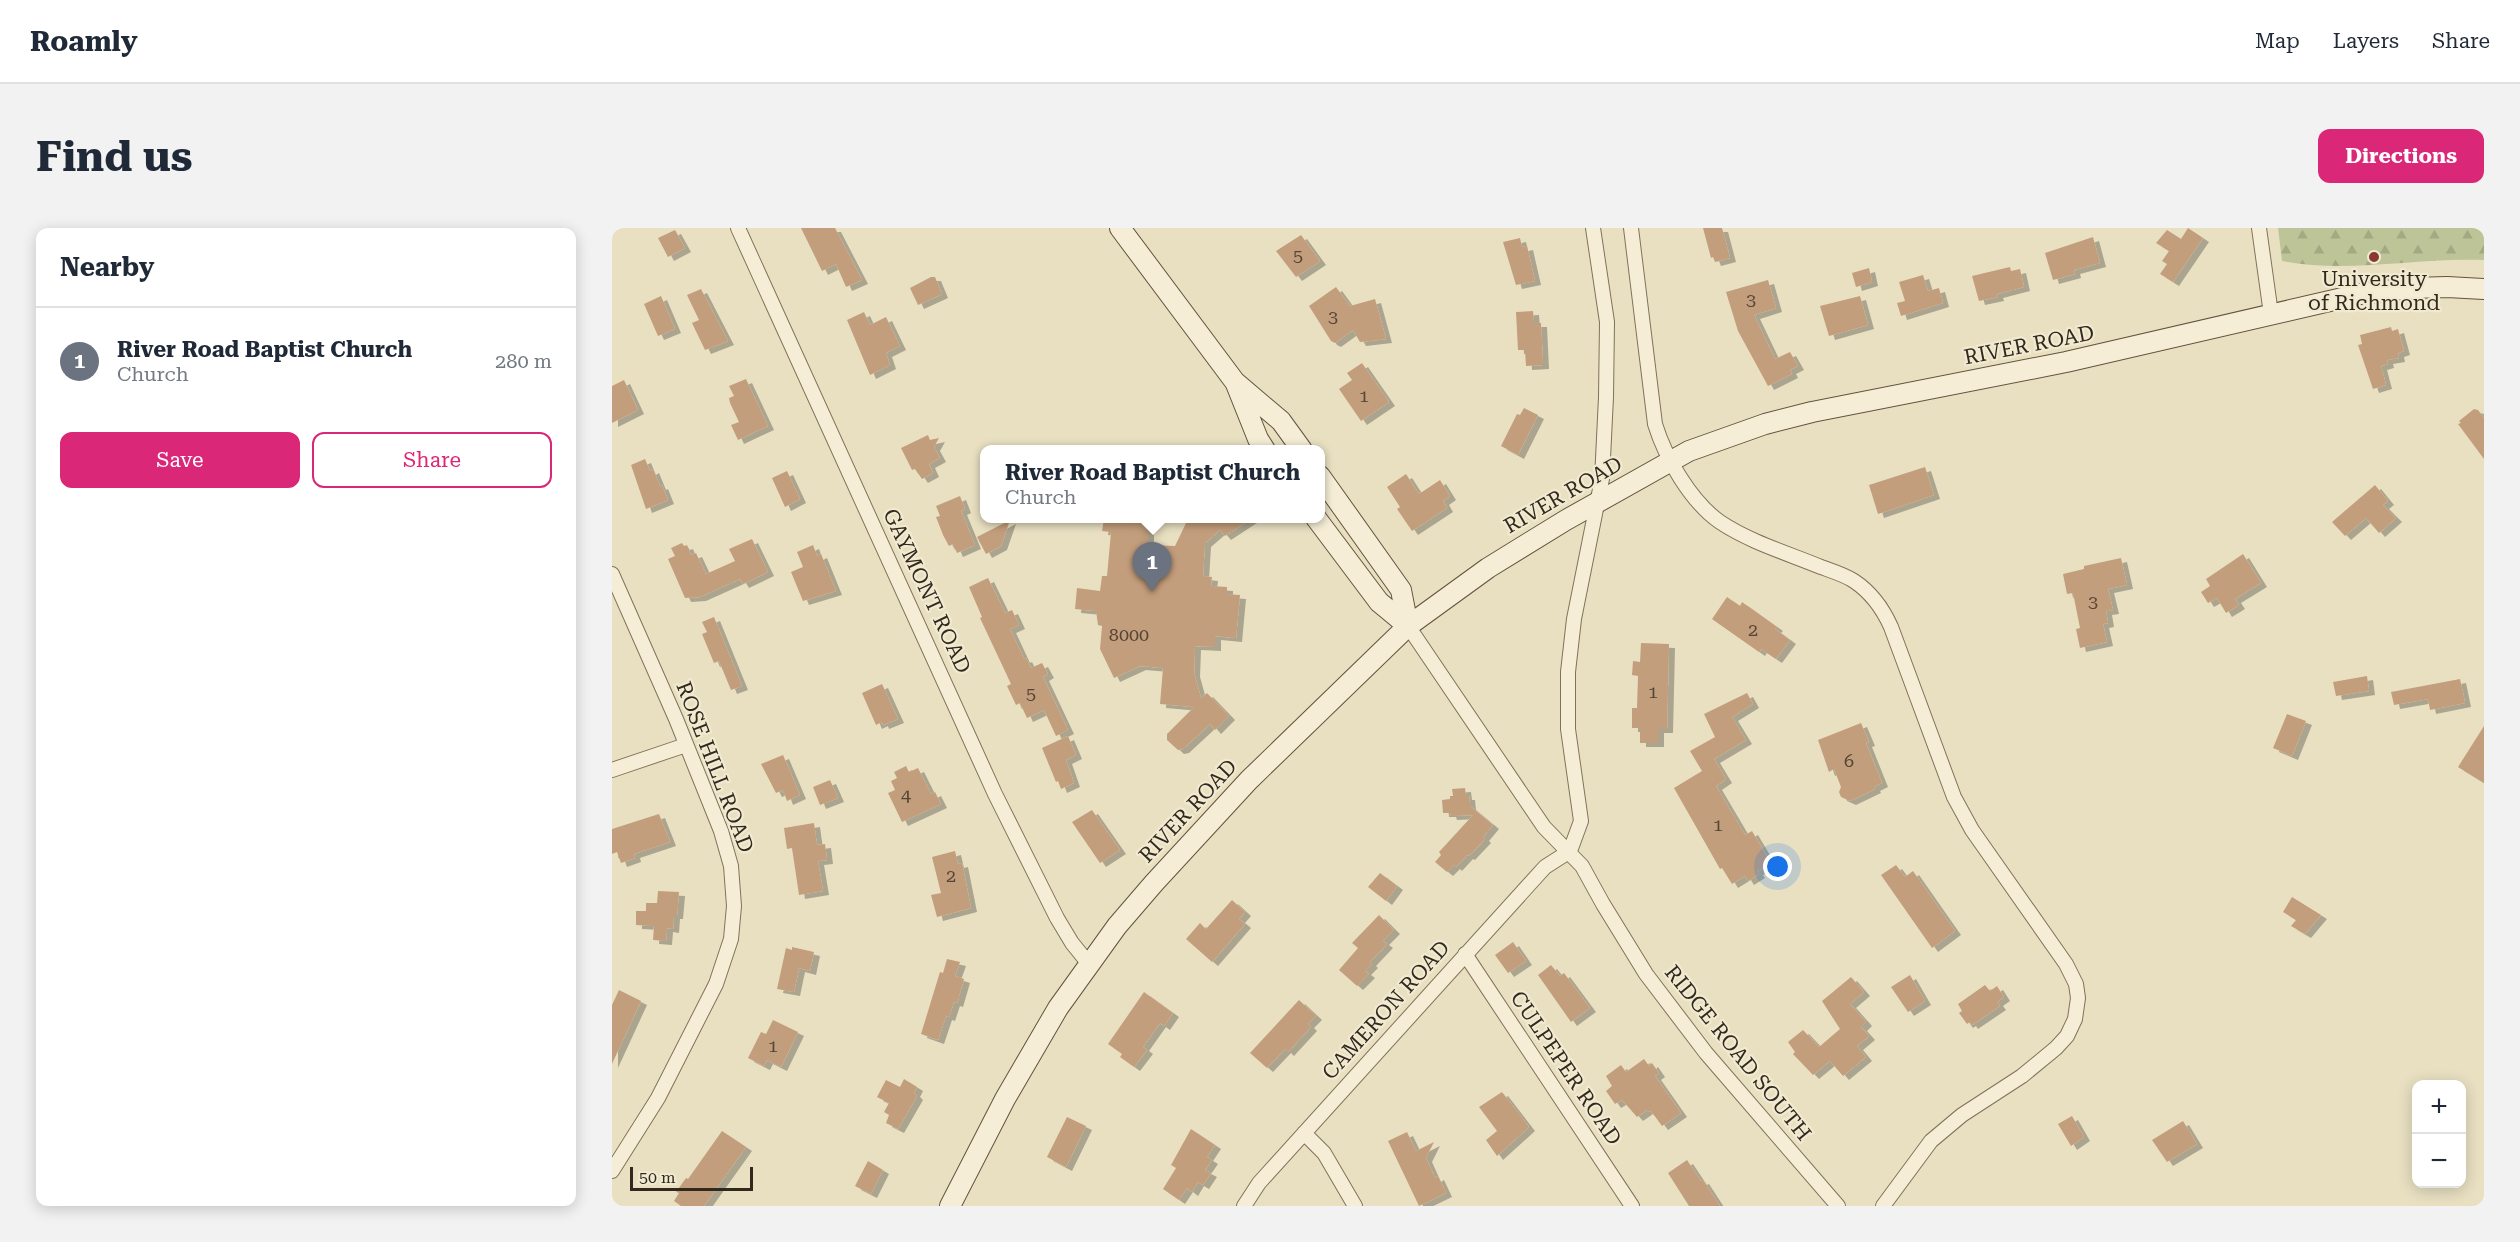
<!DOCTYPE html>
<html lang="en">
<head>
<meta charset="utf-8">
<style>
  body { margin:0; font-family:"Roboto Serif",serif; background:#f2f2f3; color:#1f2937 }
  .controls { position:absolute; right:18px; bottom:18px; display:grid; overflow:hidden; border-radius:12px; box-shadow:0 3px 15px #0003 }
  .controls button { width:54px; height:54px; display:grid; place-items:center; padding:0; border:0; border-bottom:2px solid #e0e1e3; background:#fff; color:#1f2937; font:30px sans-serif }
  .scale { position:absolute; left:18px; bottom:15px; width:123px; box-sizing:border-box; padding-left:6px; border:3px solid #32291e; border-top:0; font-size:16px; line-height:21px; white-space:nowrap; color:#32291e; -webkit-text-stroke:4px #f1ead1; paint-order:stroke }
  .you { position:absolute; left:1166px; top:639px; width:21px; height:21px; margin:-15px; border:4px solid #fff; border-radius:50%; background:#1a73e8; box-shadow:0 0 0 9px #1a73e833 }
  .badge { display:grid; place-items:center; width:39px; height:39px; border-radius:50%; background:#db2777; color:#fff; font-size:20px; font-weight:700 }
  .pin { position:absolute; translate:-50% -50px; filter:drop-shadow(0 2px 3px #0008) }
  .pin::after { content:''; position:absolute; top:32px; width:21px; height:18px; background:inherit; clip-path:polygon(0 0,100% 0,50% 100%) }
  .popup { position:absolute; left:368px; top:217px; width:345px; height:78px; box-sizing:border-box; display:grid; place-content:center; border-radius:12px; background:#fff; filter:drop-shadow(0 2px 4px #0005); font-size:20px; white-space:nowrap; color:#747a83 }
  .popup b { font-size:22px; color:#1f2937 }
  .popup::after { content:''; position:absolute; left:50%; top:100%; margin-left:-12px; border:12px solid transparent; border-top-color:#fff }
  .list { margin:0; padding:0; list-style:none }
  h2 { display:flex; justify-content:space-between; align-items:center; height:78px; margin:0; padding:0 24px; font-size:26px }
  h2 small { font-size:20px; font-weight:400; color:#747a83 }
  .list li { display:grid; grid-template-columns:39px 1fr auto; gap:18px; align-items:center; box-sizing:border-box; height:108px; padding:0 24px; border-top:2px solid #e0e1e3 }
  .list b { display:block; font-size:22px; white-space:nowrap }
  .list p { margin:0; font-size:20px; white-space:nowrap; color:#747a83 }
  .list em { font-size:20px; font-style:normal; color:#747a83 }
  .actions { display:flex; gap:12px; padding:18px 24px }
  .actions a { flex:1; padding:14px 0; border:2px solid #db2777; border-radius:12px; text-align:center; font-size:21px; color:#db2777 }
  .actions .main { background:#db2777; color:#fff }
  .map { position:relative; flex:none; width:1872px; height:978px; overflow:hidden; border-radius:12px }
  header { display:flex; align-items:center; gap:36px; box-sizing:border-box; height:84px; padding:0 30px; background:#fff; border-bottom:2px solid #e0e1e3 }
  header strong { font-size:28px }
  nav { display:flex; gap:33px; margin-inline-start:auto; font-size:21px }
  .intro { display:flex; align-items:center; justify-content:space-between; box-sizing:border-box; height:144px; padding:0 36px }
  h1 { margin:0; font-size:42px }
  .button { padding:15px 27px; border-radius:12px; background:#db2777; color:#fff; font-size:21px; font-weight:700 }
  main { display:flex; gap:36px; padding:0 36px }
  aside { flex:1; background:#fff; border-radius:12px; box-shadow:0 3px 15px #0003 }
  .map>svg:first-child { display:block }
</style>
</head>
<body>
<header>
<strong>Roamly</strong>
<nav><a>Map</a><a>Layers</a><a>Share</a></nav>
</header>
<div class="intro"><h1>Find us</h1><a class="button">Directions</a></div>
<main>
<aside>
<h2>Nearby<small></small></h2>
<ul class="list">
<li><span class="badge" style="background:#6b7280">1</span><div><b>River Road Baptist Church</b><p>Church</p></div><em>280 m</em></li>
</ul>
<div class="actions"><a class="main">Save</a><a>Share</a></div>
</aside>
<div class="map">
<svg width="1872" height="978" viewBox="0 0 1872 978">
  <defs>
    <pattern id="forest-firs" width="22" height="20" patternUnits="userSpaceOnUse" patternTransform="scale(1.5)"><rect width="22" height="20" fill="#bdc598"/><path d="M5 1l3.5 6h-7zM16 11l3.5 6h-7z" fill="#a3a983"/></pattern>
    <filter id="shadow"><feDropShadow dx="6" dy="4" stdDeviation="0" flood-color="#0004"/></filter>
  </defs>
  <rect width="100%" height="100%" fill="#e9e0c2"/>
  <!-- forest -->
  <path fill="url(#forest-firs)" d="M1666 0H1872V32C1805 29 1736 46 1670 33Z"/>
  <!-- building -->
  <path fill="#c39e7c" filter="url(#shadow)" d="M189 0H223L250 52 234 59 224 36 210 43Z
    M1091 0H1110L1118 30 1103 34 1101 29 1099 30Z
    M1576 0 1591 10 1561 54 1548 46 1555 36 1550 33 1557 23 1544 15 1555 2 1569 11Z
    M63 2 73 20 56 29 46 10Z
    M689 7 708 33 684 49 664 23Z
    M1481 9 1488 35 1462 42 1463 46 1441 52 1433 25Z
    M908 10 910 19 915 18 923 53 904 57 891 14Z
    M1398 39 1399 43 1408 41 1412 59 1385 66 1386 69 1367 73 1360 48Z
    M1257 40 1260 54 1244 59 1240 45Z
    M1311 47 1316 63 1327 60 1331 75 1289 88 1285 75 1293 73 1287 54Z
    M319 49H323L330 66 306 77 298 60Z
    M1156 52 1164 80 1142 87 1163 131 1178 124 1186 138 1178 142 1180 146 1156 158 1126 103 1114 64Z
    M724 59 738 78 763 71 774 111 748 114 741 102 723 115 719 113 697 78Z
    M89 61 116 113 93 122 80 95 87 92 75 67Z
    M49 68 63 101 46 108 32 76Z
    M1248 68 1256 97 1217 108 1208 78Z
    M921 83 922 95H929L931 137 914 138 913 122H906L904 84Z
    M252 84 258 97 274 89 288 118 274 125 278 137 258 147 235 92Z
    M1779 99 1780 103 1786 101 1792 123 1786 125 1787 130 1775 132 1776 136 1769 138 1774 157 1761 161 1746 117 1750 116 1748 107Z
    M750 135 777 174 749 193 727 161 740 152 735 145Z
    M134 151 156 198 126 212 119 197 127 194 118 175 117 170 122 168 117 158Z
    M12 152 26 182 0 195V158Z
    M912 180 926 187 906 227 889 218 905 186 908 187Z
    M1862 181 1866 182 1872 190V231L1846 196 1849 195 1847 193Z
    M316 207 318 212 327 210 322 219 328 230 317 236 321 245 310 251 303 241 300 242 289 220Z
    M33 231 38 243 41 241 48 258 50 257 56 272 34 281 19 237Z
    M1313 239 1322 267 1266 286 1257 257Z
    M175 243 188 271 173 279 160 250Z
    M794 246 807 266 828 252 838 268 831 273 835 280 800 303 785 281 788 279 775 259Z
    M1763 257 1776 273 1771 277 1784 290 1767 305 1754 290 1733 308 1720 294Z
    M348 268 353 281 349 283 363 317 345 325 341 316 337 318 331 307 324 289 328 288 324 278Z
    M492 291H536V317L563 318 576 291H639L613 308 608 302 593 315 591 348 600 349 599 358 615 359V366L628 367 624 410 603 408V419L583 418 582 445 589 470 595 465 617 488 603 502 598 496 571 521 566 522 555 512V506L582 479 548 476 551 440 528 438 502 450 488 421 490 398 486 397 484 383 463 381 465 360 488 363 490 348H495L499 304 490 303Z
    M398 292 389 318 374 326 365 309Z
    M140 311 156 344 131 356 128 351 88 369 73 370 56 331 63 328 59 320 70 315 72 318 75 317 79 327 84 325 94 346 123 333 117 321Z
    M201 317 205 328 209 326 224 363 191 373 179 344 191 339 185 324Z
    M1631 326 1649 355 1623 371 1627 377 1614 385 1605 370 1596 375 1589 364 1598 358 1594 351Z
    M1509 330 1515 357 1496 361 1501 382 1494 383 1496 395 1491 396 1495 414 1468 420 1464 401 1468 400 1461 365 1455 366 1451 346 1472 341V338Z
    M376 350 393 385 400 382 407 397 398 401 412 431 414 430 419 440 430 435 436 446 431 449 456 502 444 508 432 482 415 490 408 475 404 477 395 458 399 456 368 390 370 389 357 359Z
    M1115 369 1128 378 1130 374 1165 399 1163 401 1178 412 1164 431 1149 421 1147 424 1100 391Z
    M102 389 130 458 119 462 107 433 102 435 90 406 95 404 90 394Z
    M1029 415 1057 416 1055 501H1046V515H1028V500H1020V480H1025L1026 448 1020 447 1021 433 1028 434Z
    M1755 448 1757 463 1724 468 1721 454Z
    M1848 451 1853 475 1818 482 1816 471 1782 477 1779 464Z
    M270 456 286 491 271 497 270 494 264 497 250 465Z
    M1135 465 1141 476 1120 489 1134 512 1102 531 1114 551 1104 558 1133 607 1140 603 1159 635 1145 643 1147 646 1136 653 1133 648 1120 656 1110 640 1108 641 1062 560 1090 543 1078 523 1103 509 1092 486Z
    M1675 486 1694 493 1680 528 1661 520Z
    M1249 495 1257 514 1254 515 1270 555 1262 559 1263 561 1238 573 1229 569 1227 564 1229 559 1222 541 1217 544 1206 512Z
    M1872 498V555L1846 539Z
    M456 508 464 527 454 532 462 555 449 561 446 553 444 554 430 520Z
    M171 527 188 567 175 573 171 562 164 565 149 536Z
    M294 538 297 544 306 540 319 566 323 564 329 576 290 594 276 565 283 562 279 553 285 550 282 544Z
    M218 552 226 570 208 577 201 559Z
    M853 560 854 568H857L858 578 881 597 871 609 873 611 857 628 855 627 844 639 842 637 835 644 823 634 829 627 827 624 861 587 839 588 838 585H831L830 572 838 571V568H841L840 561Z
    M480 582 508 622 488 635 460 594Z
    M47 586 58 614 22 626 23 630 9 635 5 624 0 626V601Z
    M202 595 205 617 213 616 215 632 206 633 211 663 187 667 180 620 175 621 172 600Z
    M343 623 346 636 350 635 359 680 325 689 319 667 329 665 320 629Z
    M1284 637 1293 649 1301 643 1343 703 1320 720 1269 647Z
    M768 645 785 658 774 673 756 659Z
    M46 663 67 664 65 687H62L61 701 55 700 54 713 41 712 42 698 24 697V683H34V675H45Z
    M1680 669 1709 687 1693 706 1679 698 1684 692 1671 684Z
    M620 672 633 684 627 691 633 696 600 734 574 711 588 695 594 701Z
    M767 687 782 702 771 713 775 716 758 734 760 736 753 743 757 746 745 758 727 742 746 720 740 715Z
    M901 714 914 733 896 745 883 727Z
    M180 719 202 724 198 743 187 740 182 764 165 761 174 720 180 722Z
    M335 731 348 734 343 748 352 751 345 775 342 774 337 789 334 788 326 812 309 806 328 744 331 745Z
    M939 737 948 748 952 745 978 780 959 794 926 747Z
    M1298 747 1313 773 1296 784 1279 759Z
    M1239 749 1252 764 1238 776 1254 794 1249 799 1257 808 1245 818 1254 829 1231 848 1218 833 1201 847 1181 826 1183 824 1176 814 1191 802 1207 819 1228 801 1210 773Z
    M1373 757 1378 763 1385 758 1392 769 1385 774 1388 778 1360 797 1358 794 1355 796 1347 785 1350 783 1346 776Z
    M7 762 29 773 0 836V777Z
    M532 764 561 785 552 798 548 795 531 819 535 822 522 839 508 829 510 826 496 816Z
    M687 772 704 788 696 796 699 799 676 824 673 821 655 840 638 825Z
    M161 792 186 804 169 839 155 832 152 838 136 830 149 804 154 806Z
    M1032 831 1037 838 1040 835 1047 845 1043 848 1069 885 1050 898 1039 883 1037 884 1035 882 1025 889 1010 872 1003 876 994 863 1000 858 994 848 1009 837 1014 844Z
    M292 851 305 859 302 865 305 868 286 901 274 895 277 887 272 884 277 875 265 869 274 852 288 859Z
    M890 864 917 899 885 928 874 912 885 903 867 879Z
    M1460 888 1472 909 1459 918 1446 896Z
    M455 889 474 898 454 939 435 929Z
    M1571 893 1585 916 1555 934 1540 912Z
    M579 901 603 917 595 929 600 932 593 942 599 945 591 957 586 954 580 964 575 960 567 972 551 961 564 940 559 937Z
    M110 903 134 919 92 978H69L62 973 67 965 64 964 74 950 76 951Z
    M795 904 804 923 822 914 814 930 823 950 826 948 834 965 807 978 776 913Z
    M1075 932 1089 953 1091 952 1108 978H1077L1056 945Z
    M256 933 271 942 259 966 243 958Z"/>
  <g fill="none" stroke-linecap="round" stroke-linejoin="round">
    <!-- street casing -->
    <g stroke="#81725b" stroke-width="16">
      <path id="street" d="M126 0 383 566 445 690 460 715 477 736
        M1019 0 1043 196C1053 229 1079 274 1108 294 1138 314 1175 325 1209 339 1220 343 1233 347 1242 353 1260 365 1271 381 1279 399L1342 569 1360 602 1454 736 1464 756 1466 770 1463 791 1455 808 1444 820 1410 848 1350 887 1319 913 1271 978
        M1647 0 1659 86
        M0 346 64 491 109 603 119 638 122 678 119 711 104 756 46 870 0 943
        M796 398 932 599 970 638 991 676 1034 746 1094 825 1226 978
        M0 542 74 517
        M853 726 1020 978
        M692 905 712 925 743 978
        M632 978 647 955 933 639 958 623 969 593 956 501V444L962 391 990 251 994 169 995 94 981 0"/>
    </g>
    <!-- secondary casing -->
    <g stroke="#63533f" stroke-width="22">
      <path id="secondary" d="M508 0 623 154 669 193 690 222
        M624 156 646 211 653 222
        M708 248 789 362 796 398
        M704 290 767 374 796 398
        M338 978 393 871 446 780 505 698 542 655 637 552 796 398 876 340 954 292 1077 223 1153 196 1200 184 1454 134 1748 66 1799 60 1835 59 1872 61"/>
    </g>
    <!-- street -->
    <use href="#street" stroke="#f5edd5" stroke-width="14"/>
    <!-- secondary -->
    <use href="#secondary" stroke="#f5edd5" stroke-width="20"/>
  </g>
  <!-- markers -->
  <circle fill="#8a3732" stroke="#f1ead1" stroke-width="2" cx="1762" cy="29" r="6"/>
  <g text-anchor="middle" stroke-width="4.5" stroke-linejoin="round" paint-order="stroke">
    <!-- number labels -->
    <g font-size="18" fill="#564636">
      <text x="686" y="34">5</text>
      <text x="1139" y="78">3</text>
      <text x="721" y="95">3</text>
      <text x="752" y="174">1</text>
      <text x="1481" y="380">3</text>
      <text x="1141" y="408">2</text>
      <text x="517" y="413">8000</text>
      <text x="1041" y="470">1</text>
      <text x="419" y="472">5</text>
      <text x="1237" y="539">6</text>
      <text x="294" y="573">4</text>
      <text x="1106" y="603">1</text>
      <text x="339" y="654">2</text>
      <text x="161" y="824">1</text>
    </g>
    <!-- poi labels -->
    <g font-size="21" fill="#32291e" stroke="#f1ead1">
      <text x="1762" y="58">University<tspan x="1762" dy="24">of Richmond</tspan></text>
    </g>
    <!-- street labels -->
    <g font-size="21" fill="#32291e" stroke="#f1ead1">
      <text transform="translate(1417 117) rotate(-11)" y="7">RIVER ROAD</text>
      <text transform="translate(951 267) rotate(-30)" y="7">RIVER ROAD</text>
      <text transform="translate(315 363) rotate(65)" y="7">GAYMONT ROAD</text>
      <text transform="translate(103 539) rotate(69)" y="7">ROSE HILL ROAD</text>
      <text transform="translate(576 583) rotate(-47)" y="7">RIVER ROAD</text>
      <text transform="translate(774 782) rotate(-48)" y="7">CAMERON ROAD</text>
      <text transform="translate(1126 825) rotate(51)" y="7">RIDGE ROAD SOUTH</text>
      <text transform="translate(954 840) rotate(56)" y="7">CULPEPER ROAD</text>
    </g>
  </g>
</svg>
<div class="controls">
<button>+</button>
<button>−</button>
</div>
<div class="scale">50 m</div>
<div class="you"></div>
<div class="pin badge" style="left:540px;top:364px;background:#6b7280">1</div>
<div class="popup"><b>River Road Baptist Church</b>Church</div>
</div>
</main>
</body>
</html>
